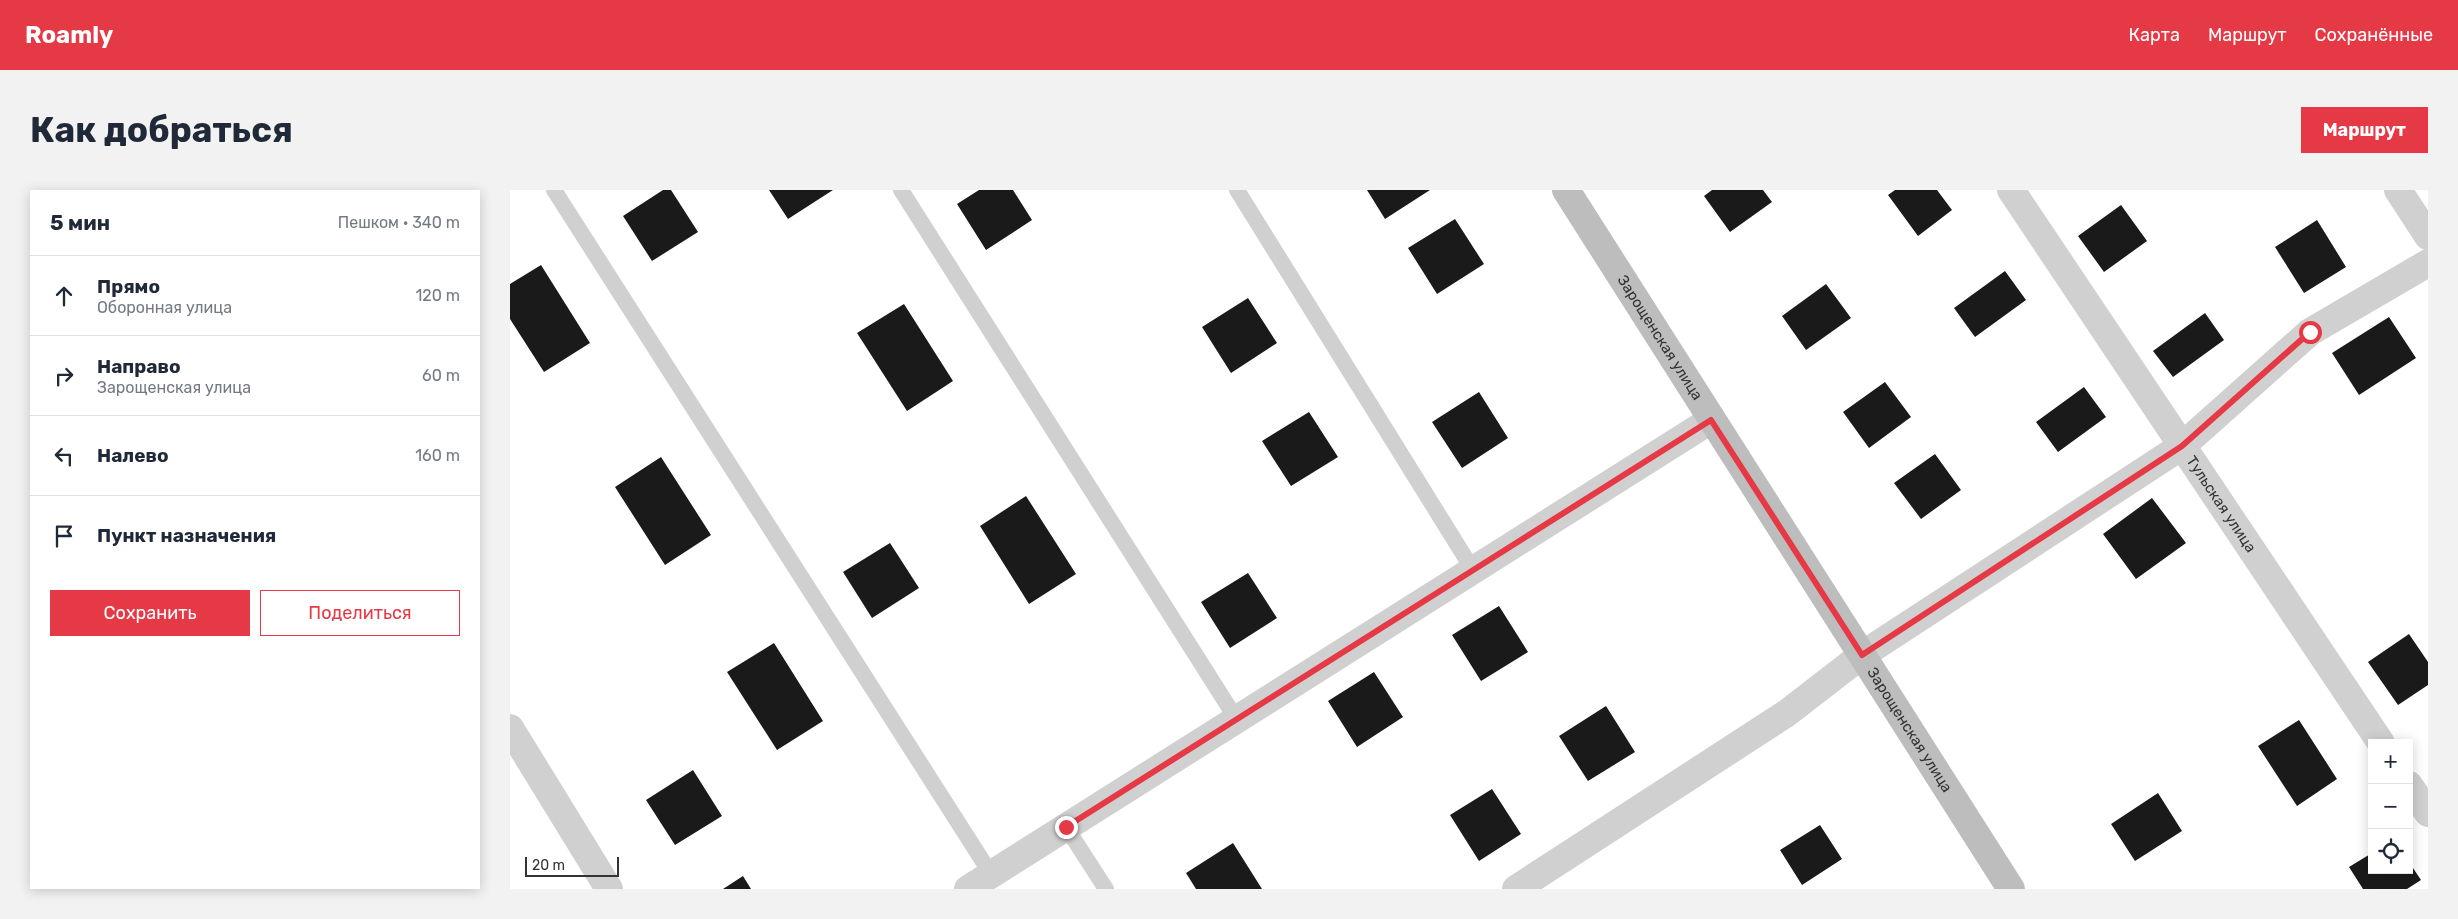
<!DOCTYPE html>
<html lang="ru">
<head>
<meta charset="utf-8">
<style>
  body { margin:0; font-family:Rubik,sans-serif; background:#f2f2f3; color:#1f2937 }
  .controls { position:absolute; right:15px; bottom:15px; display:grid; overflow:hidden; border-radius:0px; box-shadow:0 2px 12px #0003 }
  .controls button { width:45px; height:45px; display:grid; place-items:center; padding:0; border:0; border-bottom:1px solid #e0e1e3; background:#fff; color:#1f2937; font:25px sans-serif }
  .scale { position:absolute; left:15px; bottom:12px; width:94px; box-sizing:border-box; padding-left:5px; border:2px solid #333; border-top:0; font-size:14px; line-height:18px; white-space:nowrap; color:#333; -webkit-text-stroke:4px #fff; paint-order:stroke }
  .stop { position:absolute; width:15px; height:15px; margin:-11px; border:4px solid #e63946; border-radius:50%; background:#fff }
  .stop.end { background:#e63946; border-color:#fff; box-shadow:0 1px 5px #0008 }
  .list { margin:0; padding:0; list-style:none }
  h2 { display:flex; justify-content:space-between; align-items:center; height:65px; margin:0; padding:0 20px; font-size:21px }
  h2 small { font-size:16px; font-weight:400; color:#747a83 }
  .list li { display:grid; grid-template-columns:32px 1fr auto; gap:15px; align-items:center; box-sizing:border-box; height:80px; padding:0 20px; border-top:1px solid #e0e1e3 }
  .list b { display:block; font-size:19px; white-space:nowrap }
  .list p { margin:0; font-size:16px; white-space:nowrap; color:#747a83 }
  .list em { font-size:16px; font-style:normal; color:#747a83 }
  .actions { display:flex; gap:10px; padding:15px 20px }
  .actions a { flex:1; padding:11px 0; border:1px solid #e63946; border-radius:0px; text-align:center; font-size:18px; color:#e63946 }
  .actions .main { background:#e63946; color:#fff }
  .icon { flex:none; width:28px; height:28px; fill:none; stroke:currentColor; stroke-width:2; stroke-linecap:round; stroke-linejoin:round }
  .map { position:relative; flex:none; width:1918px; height:699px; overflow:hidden; border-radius:0px }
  header { display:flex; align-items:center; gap:30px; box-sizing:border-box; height:70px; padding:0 25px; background:#e63946; color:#fff }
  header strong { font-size:24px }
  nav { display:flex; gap:28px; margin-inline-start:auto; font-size:18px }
  .intro { display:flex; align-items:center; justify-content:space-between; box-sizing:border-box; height:120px; padding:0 30px }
  h1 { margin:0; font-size:35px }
  .button { padding:12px 22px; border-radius:0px; background:#e63946; color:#fff; font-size:18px; font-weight:700 }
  main { display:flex; gap:30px; padding:0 30px }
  aside { flex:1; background:#fff; border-radius:0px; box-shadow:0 2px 12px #0003 }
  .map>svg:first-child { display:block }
</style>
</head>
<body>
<header>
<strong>Roamly</strong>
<nav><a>Карта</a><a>Маршрут</a><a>Сохранённые</a></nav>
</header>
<div class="intro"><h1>Как добраться</h1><a class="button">Маршрут</a></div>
<main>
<aside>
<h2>5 мин<small>Пешком · 340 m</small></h2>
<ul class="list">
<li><svg class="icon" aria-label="ahead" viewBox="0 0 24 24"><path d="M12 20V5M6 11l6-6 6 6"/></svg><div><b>Прямо</b><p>Оборонная улица</p></div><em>120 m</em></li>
<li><svg class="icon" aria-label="right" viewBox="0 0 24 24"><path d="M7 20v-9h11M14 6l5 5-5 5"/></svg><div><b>Направо</b><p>Зарощенская улица</p></div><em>60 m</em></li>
<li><svg class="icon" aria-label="left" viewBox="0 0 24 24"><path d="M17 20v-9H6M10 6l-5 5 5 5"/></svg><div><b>Налево</b></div><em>160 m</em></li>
<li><svg class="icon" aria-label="arrive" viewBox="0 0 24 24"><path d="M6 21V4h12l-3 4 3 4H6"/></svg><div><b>Пункт назначения</b></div></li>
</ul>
<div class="actions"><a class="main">Сохранить</a><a>Поделиться</a></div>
</aside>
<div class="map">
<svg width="1918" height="699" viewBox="0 0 1918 699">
  <rect width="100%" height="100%" fill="#fff"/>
  <!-- building -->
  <path fill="#1a1a1a" d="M153 0H161L188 42 142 71 113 26Z
    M259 0H323L278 29Z
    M469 0H503L522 30 476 60 447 14Z
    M857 0H920L875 29Z
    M1202 0H1253L1262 12 1220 42 1194 6Z
    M1385 0H1427L1442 20 1408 46 1378 5Z
    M1611 15 1637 51 1594 82 1568 46Z
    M945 29 974 74 927 104 898 58Z
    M1807 30 1836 77 1794 103 1765 57Z
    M31 75 80 153 34 182 0 129V94Z
    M1495 81 1516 110 1465 147 1444 118Z
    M1316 94 1341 128 1296 160 1272 126Z
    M738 108 767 153 721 183 692 137Z
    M394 114 443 191 397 221 347 143Z
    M1695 123 1714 150 1663 187 1643 161Z
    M1879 127 1906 168 1849 205 1822 163Z
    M1375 192 1401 227 1359 258 1333 222Z
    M1574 197 1596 227 1548 262 1526 232Z
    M969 202 998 248 952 278 922 232Z
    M799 222 828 267 781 296 752 251Z
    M1425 264 1451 300 1411 329 1384 293Z
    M151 267 201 345 155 375 105 297Z
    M516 306 566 384 519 414 470 336Z
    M1642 308 1676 353 1626 389 1593 344Z
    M380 353 409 398 362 428 333 382Z
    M738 383 767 428 720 458 691 412Z
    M989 416 1018 462 971 491 942 445Z
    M1899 444 1918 472V495L1888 515 1858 472Z
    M264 453 313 531 267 560 217 482Z
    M864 482 893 527 847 557 818 511Z
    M1096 516 1125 562 1078 591 1049 546Z
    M1789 530 1827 589 1787 616 1748 556Z
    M183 580 212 626 165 655 136 610Z
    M982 599 1011 644 969 671 940 625Z
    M1648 603 1672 641 1625 671 1601 634Z
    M1310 635 1332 669 1292 695 1270 660Z
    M723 653 752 699H686L676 683Z
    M1862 663V680H1899V672L1911 690 1897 699H1853L1839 677Z
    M233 686 241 699H213Z"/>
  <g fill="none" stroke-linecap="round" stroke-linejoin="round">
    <!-- lane -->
    <path stroke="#d0d0d0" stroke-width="16" d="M44 0 481 684
      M391 0 727 530
      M727 0 963 380
      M556 637 596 699"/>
    <!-- street -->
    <g stroke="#d0d0d0" stroke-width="28">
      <path id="s1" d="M1501 0 1871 553"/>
      <path d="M1888 0 1918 46"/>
      <path d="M0 538 99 699"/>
      <path d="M1899 595 1918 623"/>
      <path d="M458 699 1201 230"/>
      <path d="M1006 699 1277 523 1352 465 1672 256 1800 142 1918 73"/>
    </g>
    <!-- secondary -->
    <path stroke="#bdbdbd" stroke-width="28" id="s2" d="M1056 0 1501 699"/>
  </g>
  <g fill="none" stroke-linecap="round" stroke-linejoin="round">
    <!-- route -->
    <path stroke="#e63946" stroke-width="6" d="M556 637 1201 230 1352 465 1672 256 1800 142"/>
  </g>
  <g text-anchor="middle" stroke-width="5" stroke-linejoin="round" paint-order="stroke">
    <!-- street labels -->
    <g font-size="15" fill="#333" stroke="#fff">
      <text dy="5" stroke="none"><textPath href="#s2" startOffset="175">Зарощенская улица</textPath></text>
      <text dy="5" stroke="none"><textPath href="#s1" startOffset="378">Тульская улица</textPath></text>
      <text dy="5" stroke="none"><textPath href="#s2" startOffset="640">Зарощенская улица</textPath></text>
    </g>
  </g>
</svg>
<div class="controls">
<button>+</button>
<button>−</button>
<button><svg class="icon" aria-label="locate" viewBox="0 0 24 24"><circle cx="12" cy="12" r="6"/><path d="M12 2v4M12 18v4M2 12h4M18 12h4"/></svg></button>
</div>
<div class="scale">20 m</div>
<div class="stop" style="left:1800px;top:142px"></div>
<div class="stop end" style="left:556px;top:637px"></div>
</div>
</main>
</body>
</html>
